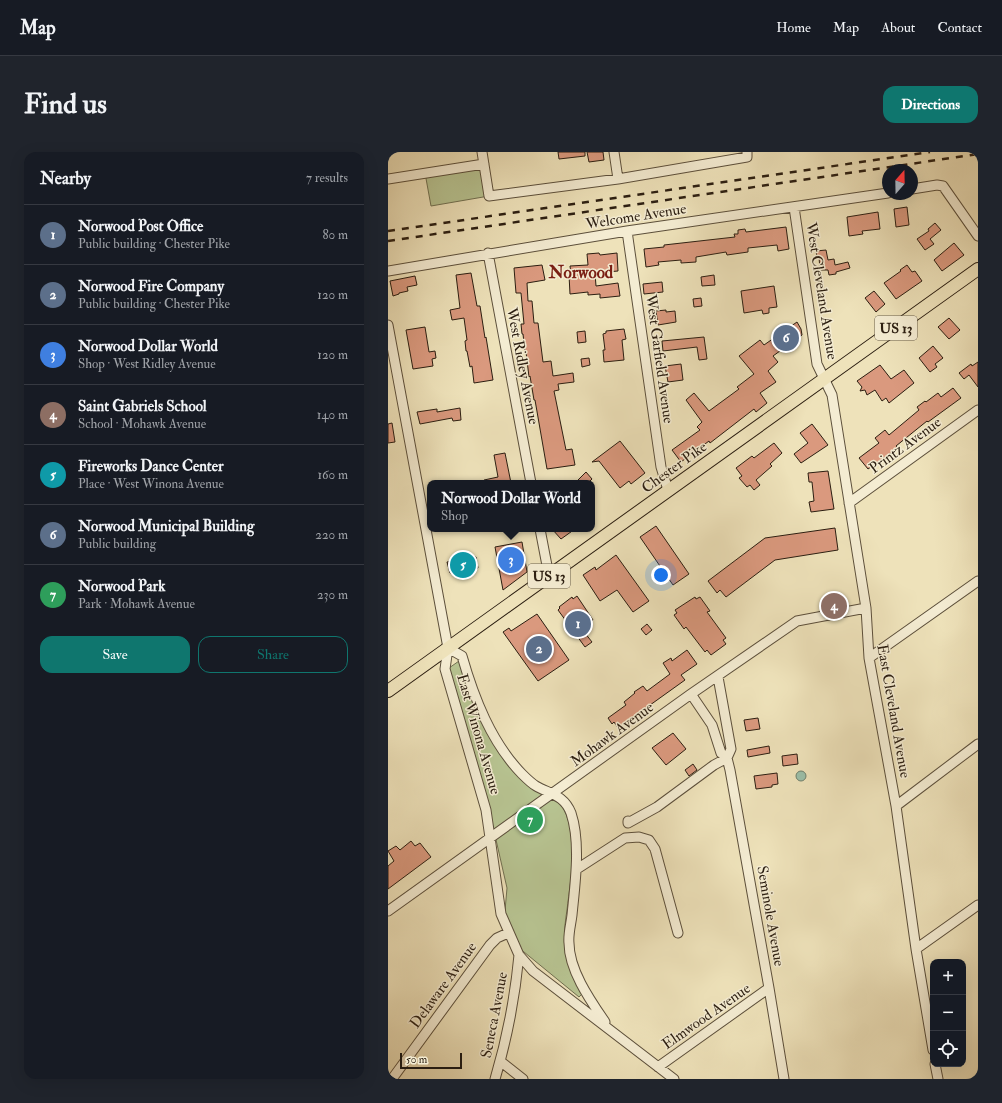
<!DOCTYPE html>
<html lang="en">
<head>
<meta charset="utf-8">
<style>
  body { margin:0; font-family:"IM FELL Double Pica",serif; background:#20242c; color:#f1f3f6 }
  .controls { position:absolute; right:12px; bottom:12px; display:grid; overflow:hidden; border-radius:8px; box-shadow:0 4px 16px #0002 }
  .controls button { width:36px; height:36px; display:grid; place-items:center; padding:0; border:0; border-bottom:1px solid #363941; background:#171b24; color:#f1f3f6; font:20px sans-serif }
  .compass { position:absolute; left:494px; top:12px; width:36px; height:36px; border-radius:50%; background:#171b24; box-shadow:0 4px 16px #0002; rotate:20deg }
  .scale { position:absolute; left:12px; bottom:10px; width:62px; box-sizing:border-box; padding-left:4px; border:2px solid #2b1e11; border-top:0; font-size:11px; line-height:14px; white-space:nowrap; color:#2b1e11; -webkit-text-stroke:3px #f4ecd2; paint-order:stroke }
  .you { position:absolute; left:273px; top:423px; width:14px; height:14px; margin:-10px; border:3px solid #fff; border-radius:50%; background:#1a73e8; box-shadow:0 0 0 6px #1a73e833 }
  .badge { display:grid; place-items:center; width:26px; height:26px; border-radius:50%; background:#0f766e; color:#fff; font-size:13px; font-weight:700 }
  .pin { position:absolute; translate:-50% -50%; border:2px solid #fff; box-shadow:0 1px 4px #0006 }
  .popup { position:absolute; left:39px; top:328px; width:168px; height:52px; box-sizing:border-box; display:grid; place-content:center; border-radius:8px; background:#171b24; filter:drop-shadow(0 1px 3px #0005); font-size:13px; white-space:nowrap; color:#9ea1a6 }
  .popup b { font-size:15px; color:#f1f3f6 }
  .popup::after { content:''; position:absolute; left:50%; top:100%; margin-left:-8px; border:8px solid transparent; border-top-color:#171b24 }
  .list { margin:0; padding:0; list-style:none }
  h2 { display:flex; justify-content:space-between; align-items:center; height:52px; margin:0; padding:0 16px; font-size:17px }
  h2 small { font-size:13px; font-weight:400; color:#9ea1a6 }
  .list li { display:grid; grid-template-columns:26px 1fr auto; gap:12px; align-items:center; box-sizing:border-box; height:60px; padding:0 16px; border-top:1px solid #363941 }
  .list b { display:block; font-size:15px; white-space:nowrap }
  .list p { margin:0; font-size:13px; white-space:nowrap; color:#9ea1a6 }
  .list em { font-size:13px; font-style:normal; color:#9ea1a6 }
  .actions { display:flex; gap:8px; padding:12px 16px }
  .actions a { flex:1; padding:9px 0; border:1px solid #0f766e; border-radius:12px; text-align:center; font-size:14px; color:#0f766e }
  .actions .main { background:#0f766e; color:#fff }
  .icon { flex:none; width:22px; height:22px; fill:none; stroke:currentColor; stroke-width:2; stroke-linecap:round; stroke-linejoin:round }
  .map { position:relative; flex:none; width:590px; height:927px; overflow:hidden; border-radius:12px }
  header { display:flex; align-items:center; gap:24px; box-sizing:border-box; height:56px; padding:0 20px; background:#171b24; border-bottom:1px solid #363941 }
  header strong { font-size:19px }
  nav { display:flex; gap:22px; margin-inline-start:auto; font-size:14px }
  .intro { display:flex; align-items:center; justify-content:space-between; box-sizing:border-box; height:96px; padding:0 24px }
  h1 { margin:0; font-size:28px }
  .button { padding:10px 18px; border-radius:12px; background:#0f766e; color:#fff; font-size:14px; font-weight:700 }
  main { display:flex; gap:24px; padding:0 24px }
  aside { flex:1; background:#171b24; border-radius:12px; box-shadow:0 4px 16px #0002 }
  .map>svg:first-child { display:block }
</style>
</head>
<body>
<header>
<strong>Map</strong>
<nav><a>Home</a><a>Map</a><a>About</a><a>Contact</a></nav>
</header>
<div class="intro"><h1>Find us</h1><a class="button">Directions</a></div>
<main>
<aside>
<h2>Nearby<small>7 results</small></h2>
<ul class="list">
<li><span class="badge" style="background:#5c6f8a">1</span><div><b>Norwood Post Office</b><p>Public building · Chester Pike</p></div><em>80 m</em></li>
<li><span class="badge" style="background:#5c6f8a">2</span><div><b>Norwood Fire Company</b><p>Public building · Chester Pike</p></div><em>120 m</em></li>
<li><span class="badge" style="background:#3f7fe0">3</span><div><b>Norwood Dollar World</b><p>Shop · West Ridley Avenue</p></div><em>120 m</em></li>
<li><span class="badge" style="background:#8d6e63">4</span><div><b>Saint Gabriels School</b><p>School · Mohawk Avenue</p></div><em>140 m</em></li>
<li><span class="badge" style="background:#0f9aa8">5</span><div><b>Fireworks Dance Center</b><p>Place · West Winona Avenue</p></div><em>160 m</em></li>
<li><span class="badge" style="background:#5c6f8a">6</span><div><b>Norwood Municipal Building</b><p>Public building</p></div><em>220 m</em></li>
<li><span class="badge" style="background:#2e9e5b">7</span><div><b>Norwood Park</b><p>Park · Mohawk Avenue</p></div><em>230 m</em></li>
</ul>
<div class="actions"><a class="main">Save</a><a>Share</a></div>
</aside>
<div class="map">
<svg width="590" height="927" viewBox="0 0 590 927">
  <rect width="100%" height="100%" fill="#eee2ba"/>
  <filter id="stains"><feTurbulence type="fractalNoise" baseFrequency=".005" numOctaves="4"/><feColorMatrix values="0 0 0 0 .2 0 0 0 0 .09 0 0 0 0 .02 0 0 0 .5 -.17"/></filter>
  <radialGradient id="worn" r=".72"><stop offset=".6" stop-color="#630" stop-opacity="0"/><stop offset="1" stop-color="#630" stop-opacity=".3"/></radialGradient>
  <!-- green -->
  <path fill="#b7c391" stroke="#717051" d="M96 12 101 44 43 54 37 21Z
    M71 509 110 598 172 650C192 682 183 723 179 758 177 771 175 786 178 800 180 811 192 828 197 839L191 845 125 791 116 770 119 736 101 657 61 516Z"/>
  <!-- water -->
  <path fill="#9bbfa9" stroke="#6e7f6c" d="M408 624a5 5 0 1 1 10 0a5 5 0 1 1-10 0Z"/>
  <!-- building -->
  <path fill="#da997e" stroke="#2b1e11" d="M170 0H197V4L171 7Z
    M199 0H215L216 8 201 10Z
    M519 55 521 73 508 75 506 57Z
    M490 60 492 77 474 79 475 82 461 84 459 65Z
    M547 71 553 78 542 87 546 92 537 98 529 87 541 79 540 77Z
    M398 75 401 97 390 99 389 93 360 96V100L339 103 338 100 308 105V110L293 111V108L270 110 271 113 258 115 256 97 276 95V93L347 85 346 82H350V78L357 77 358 80Z
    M566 91 576 103 554 119 546 108Z
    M438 98 440 108 446 107 447 113 460 110 462 116 448 120V122L441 123 440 118H432L431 105H429L428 99Z
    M211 101 212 103 229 101 230 119 207 121 208 134 230 131 232 144 212 146V142L200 143V140L182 142 181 123H183L182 114 200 113 199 102Z
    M154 113 157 128 139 131 140 149H144L146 171H150L155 210 163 209 165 224 185 221 186 230 170 232 171 238 166 239 178 298 184 297 187 313 159 317 147 248H146L142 224 141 225 138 200H137L135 182H134L133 172H136L133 141H128L126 116Z
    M519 113 524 120 527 119 534 129 508 147 496 131 513 119 512 118Z
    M83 121 89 154H92L97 186 98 185 105 228 86 231 84 214 82 215 79 199H78L77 189 79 188 76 166 64 168 62 158 72 156 68 123Z
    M326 123 327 133 314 134 313 125Z
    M27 124 29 133 19 135 20 139 11 141V142L5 144 2 129Z
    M274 130 275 140 256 142 255 132Z
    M386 134 389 155 381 156V161L375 162 374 158 356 161 353 139Z
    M486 139 497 152 488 160 477 146Z
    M313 146 314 154 306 155 305 147Z
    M278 158V160L287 159 288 170 270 173 268 159Z
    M561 166 572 178 561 187 550 175Z
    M409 170 413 177 414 183 385 204 390 210 380 219 388 230 372 241 379 251 368 260 366 257 322 291 321 289 293 310 284 298 312 278 309 275 314 270 298 248 306 241 321 259 351 237 349 235 366 222 351 204 372 188 376 193Z
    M37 175 41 200 47 199 48 206 44 207 45 214 25 217 18 178Z
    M236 177 238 187 234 188 236 208 216 210 215 198H217L215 182 218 181V179Z
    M197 179 198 190 190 191 189 180Z
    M316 185 319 207 311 208 309 195 275 199 274 189Z
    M545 194 555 206 547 212 549 215 542 220 531 206Z
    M201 206 202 213 194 215 193 207Z
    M590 210V235L581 223 576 227 571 221 583 212 584 214Z
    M293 212 295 228 280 230 277 214Z
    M492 213 503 227 516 218 526 231 501 251 498 246 494 249 487 238 479 243 477 238 472 239 474 235 469 229Z
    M565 236 573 246 540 270 539 269 508 294 510 296 480 317 471 306 491 291 487 286 497 278 501 283 531 258 529 255 537 249 538 250 550 241 553 245Z
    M72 256 73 268 65 269 64 266 32 272 29 260 49 257V260Z
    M4 271 7 290 0 291V272Z
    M424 272 440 293 413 311 406 302 420 291 412 281Z
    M232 289 257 321 243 332 241 329 232 336 211 309 204 310Z
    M386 291 394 301 382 312 384 314 368 328 372 333 366 338 362 333 359 335 351 326 354 324 348 316 364 304 366 306Z
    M117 301 123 331H97L96 328 110 325 106 303Z
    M440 319 446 357 423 360 421 350 426 349 424 330H421L420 321Z
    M198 320 204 327 200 331H187Z
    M268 374 301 422 285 433 252 385Z
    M447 376 450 398 387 408 338 445 332 438 329 441 320 429 377 386Z
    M164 377H187L173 387Z
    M134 390 139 420 115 438 107 395Z
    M228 403 261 449 245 460 229 438 212 449 195 423 207 415 208 418Z
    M88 405 90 416 62 421 59 410Z
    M189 444 205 468 193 476 204 490 197 495 170 458 172 456 171 455 184 445 185 447Z
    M307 445 308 447 312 445 322 459 319 460 338 486 335 488 338 492 323 503 319 498 317 500 298 475 296 477 286 463 289 461 287 458Z
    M149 462 181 508 150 529 115 480 121 476 123 479Z
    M259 472 264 478 258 483 253 477Z
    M299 498 309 512 293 523 297 528 230 576 226 570 224 572 220 566 238 553 236 550 247 541 246 540 255 534 259 539 282 522 275 511 283 506 284 509Z
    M370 566 372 577 358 579 356 568Z
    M285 581 298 597 278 613 264 596Z
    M381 594 382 601 360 605 359 598Z
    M409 602 410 612 395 614 394 604Z
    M305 612 309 618 301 624 297 618Z
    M389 621 390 632 384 633V635L368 637 366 624Z
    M23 689 27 694 32 691 43 705 0 737V714L6 709 0 699 8 694 12 698Z"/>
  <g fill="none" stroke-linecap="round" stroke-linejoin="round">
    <!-- minor casing -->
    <g stroke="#5c4f3b" stroke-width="11">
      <path id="minor" d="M94 0 101 44 230 27 359 5V0
        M226 0 230 27
        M0 27 96 12
        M524 37 549 33 555 34 590 84
        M406 55 429 212 444 243 478 456 481 506 508 654 528 797 545 898
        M239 79 273 315 280 338
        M100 101 143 331
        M0 119 239 79 500 41
        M0 173 60 496 57 517 98 658 113 762 131 803 145 819 286 927
        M461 351 590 258
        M152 377 161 424
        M60 496 74 504C86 546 103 590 134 622 138 626 143 631 148 634 162 642 176 643 183 661 193 691 187 732 184 763 183 772 180 782 181 791 181 818 202 848 217 870
        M481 506 590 429
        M303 542 324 573 333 601 339 606 342 618 381 836 396 927
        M508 654 590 592
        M240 669V671L269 655 326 613 339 606 343 597 330 525
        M189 717 237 686 251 685 261 688 267 697 290 781
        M0 759 303 542 409 469 478 456
        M528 797 590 753
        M112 909 135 927
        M547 912 550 927
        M270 915 381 836
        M4 927 102 793 109 786 120 781
        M107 927C119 887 127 845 131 803"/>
    </g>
    <!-- major casing -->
    <g stroke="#2b1e11" stroke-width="14">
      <path id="major" d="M0 539 590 117"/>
    </g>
    <!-- minor -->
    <use href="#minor" stroke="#f4ecd2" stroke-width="9"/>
    <!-- major -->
    <use href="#major" stroke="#eee2ba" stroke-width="12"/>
    <!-- rail -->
    <path stroke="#2b1e11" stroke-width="2.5" stroke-dasharray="7 7" stroke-linecap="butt" d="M0 79 542 0
      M0 89 590 2"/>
  </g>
  <g text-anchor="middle" stroke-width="3" stroke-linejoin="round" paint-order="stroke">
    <!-- shield labels -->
    <g fill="#f4ecd2" stroke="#675c4b" stroke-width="1">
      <rect x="487" y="164" width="42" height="24" rx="3"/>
      <rect x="140" y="412" width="42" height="24" rx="3"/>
    </g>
    <g font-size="14" font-weight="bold" fill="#2b1e11">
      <text x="508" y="181">US 13</text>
      <text x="161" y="429">US 13</text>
    </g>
    <!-- street labels -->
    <g font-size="15" fill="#2b1e11" stroke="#f4ecd2">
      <text transform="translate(248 64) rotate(-9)" y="5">Welcome Avenue</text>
      <text transform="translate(434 139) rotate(81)" y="5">West Cleveland Avenue</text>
      <text transform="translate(272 207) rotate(82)" y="5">West Garfield Avenue</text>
      <text transform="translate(135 214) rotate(79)" y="5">West Ridley Avenue</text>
      <text transform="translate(517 293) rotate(-36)" y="5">Printz Avenue</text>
      <text transform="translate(286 315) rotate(-36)" y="5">Chester Pike</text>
      <text transform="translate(506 559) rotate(80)" y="5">East Cleveland Avenue</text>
      <text transform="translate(91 582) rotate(74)" y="5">East Winona Avenue</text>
      <text transform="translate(224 582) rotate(-36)" y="5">Mohawk Avenue</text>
      <text transform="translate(383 764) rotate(80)" y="5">Seminole Avenue</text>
      <text transform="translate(55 833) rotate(-54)" y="5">Delaware Avenue</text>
      <text transform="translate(106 863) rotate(-79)" y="5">Seneca Avenue</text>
      <text transform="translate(318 864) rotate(-35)" y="5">Elmwood Avenue</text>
    </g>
    <!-- quarter labels -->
    <g font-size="17" font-weight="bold" fill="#7a1f14" stroke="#f4ecd2">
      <text x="193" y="126">Norwood</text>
    </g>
  </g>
  <rect width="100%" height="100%" filter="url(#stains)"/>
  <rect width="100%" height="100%" fill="url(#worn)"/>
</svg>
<div class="controls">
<button>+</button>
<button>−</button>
<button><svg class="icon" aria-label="locate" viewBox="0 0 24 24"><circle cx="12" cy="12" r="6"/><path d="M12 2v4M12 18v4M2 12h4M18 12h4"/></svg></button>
</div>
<svg class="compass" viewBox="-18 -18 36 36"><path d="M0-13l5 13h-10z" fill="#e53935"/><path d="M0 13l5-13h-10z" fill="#9ea1a6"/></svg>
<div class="scale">50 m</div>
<div class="you"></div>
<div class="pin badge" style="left:190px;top:472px;background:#5c6f8a">1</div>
<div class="pin badge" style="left:151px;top:497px;background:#5c6f8a">2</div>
<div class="pin badge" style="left:123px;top:408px;background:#3f7fe0">3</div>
<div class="popup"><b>Norwood Dollar World</b>Shop</div>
<div class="pin badge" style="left:446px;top:454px;background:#8d6e63">4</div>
<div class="pin badge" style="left:75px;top:413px;background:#0f9aa8">5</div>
<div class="pin badge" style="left:398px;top:186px;background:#5c6f8a">6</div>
<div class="pin badge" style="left:142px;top:668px;background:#2e9e5b">7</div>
</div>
</main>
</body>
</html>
